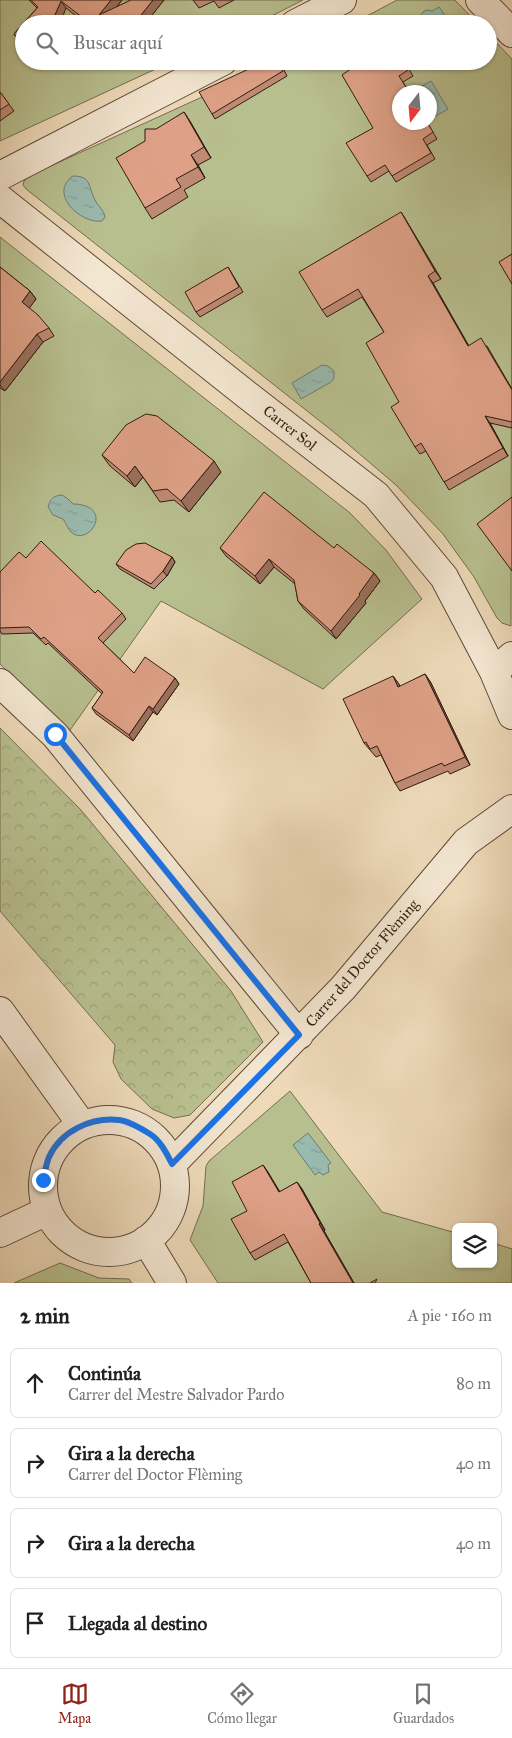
<!DOCTYPE html>
<html lang="es">
<head>
<meta charset="utf-8">
<style>
  body { margin:0; font-family:"IM FELL Great Primer",serif; background:#f6f6f6; color:#202124 }
  .controls { position:absolute; right:15px; bottom:15px; display:grid; overflow:hidden; border-radius:8px; box-shadow:0 1px 4px #0004 }
  .controls button { width:45px; height:45px; display:grid; place-items:center; padding:0; border:0; border-bottom:1px solid #e0e0e0; background:#fff; color:#202124; font:25px sans-serif }
  .compass { position:absolute; left:392px; top:85px; width:45px; height:45px; border-radius:50%; background:#fff; box-shadow:0 1px 4px #0004; rotate:196deg }
  .stop { position:absolute; width:15px; height:15px; margin:-11px; border:4px solid #1a73e8; border-radius:50%; background:#fff }
  .stop.end { background:#1a73e8; border-color:#fff; box-shadow:0 1px 5px #0008 }
  .list { margin:0; padding:0; list-style:none }
  h2 { display:flex; justify-content:space-between; align-items:center; height:65px; margin:0; padding:0 20px; font-size:21px }
  h2 small { font-size:16px; font-weight:400; color:#757577 }
  .list li { display:grid; grid-template-columns:32px 1fr auto; gap:15px; align-items:center; box-sizing:border-box; height:70px; margin:0 10px 10px; padding:0 10px; border:1px solid #e0e0e0; border-radius:8px }
  .list b { display:block; font-size:19px; white-space:nowrap }
  .list p { margin:0; font-size:16px; white-space:nowrap; color:#757577 }
  .list em { font-size:16px; font-style:normal; color:#757577 }
  .icon { flex:none; width:28px; height:28px; fill:none; stroke:currentColor; stroke-width:2; stroke-linecap:round; stroke-linejoin:round }
  .map { position:relative; flex:none; width:512px; height:1283px; overflow:hidden }
  .search { position:absolute; background:#fff; box-shadow:0 1px 4px #0004; left:15px; right:15px; top:15px; height:55px; display:flex; align-items:center; gap:12px; box-sizing:border-box; padding:0 18px; border-radius:28px; color:#757577; font-size:19px }
  .sheet { height:385px; background:#fff }
  nav { display:flex; justify-content:space-around; align-items:center; box-sizing:border-box; height:70px; border-top:1px solid #e0e0e0; background:#fff; font-size:14px; color:#757577 }
  nav a { display:grid; justify-items:center; gap:2px }
  nav .on { color:#8f2418 }
  .map>svg:first-child { display:block }
</style>
</head>
<body>
<div class="map">
<svg width="512" height="1283" viewBox="0 0 512 1283">
  <defs>
    <pattern id="park-crowns" width="20" height="18" patternUnits="userSpaceOnUse" patternTransform="scale(1.25)"><rect width="20" height="18" fill="#b8bf8f"/><path d="M2 6a3 3 0 1 1 6 0M12 15a3 3 0 1 1 6 0" fill="none" stroke="#9ea47a"/></pattern>
    <pattern id="water-ripples" width="26" height="14" patternUnits="userSpaceOnUse" patternTransform="scale(1.25)"><rect width="26" height="14" fill="#99baae"/><path d="M2 4q2-2 4 0t4 0M15 11q2-2 4 0t4 0" fill="none" stroke="#849f95"/></pattern>
  </defs>
  <rect width="100%" height="100%" fill="#edd9b8"/>
  <filter id="stains"><feTurbulence type="fractalNoise" baseFrequency=".004" numOctaves="4"/><feColorMatrix values="0 0 0 0 .2 0 0 0 0 .09 0 0 0 0 .02 0 0 0 .5 -.17"/></filter>
  <radialGradient id="worn" r=".72"><stop offset=".6" stop-color="#630" stop-opacity="0"/><stop offset="1" stop-color="#630" stop-opacity=".3"/></radialGradient>
  <!-- park -->
  <path fill="url(#park-crowns)" stroke="#746d50" d="M0 728 81 810 231 991 263 1042 190 1115 174 1118 152 1109 121 1079 113 1062 115 1045 0 911Z"/>
  <!-- garden -->
  <path fill="#b8bf8f" stroke="#746d50" fill-rule="evenodd" d="M0 0H303L256 24H24V61H173L0 141Z
    M397 0H455L478 24H352Z
    M488 34 512 59 511 626 502 623 497 618 474 577 443 534 396 485 335 433 26 189 23 185 24 181 31 175 281 61H488ZM400 92H430V122H400Z
    M0 237 350 513 386 550 422 599 323 689 161 601 68 733 0 664Z
    M290 1091 382 1212 456 1233V1264H493V1243L512 1249V1283H218L190 1240 203 1206 206 1166 209 1161Z
    M60 1263 99 1278 129 1279 132 1283H14Z"/>
  <!-- water -->
  <path fill="url(#water-ripples)" stroke="#6f7a6f" d="M439 7 451 24H421L419 18 423 12 427 10 432 11Z
    M431 81 448 109 436 116 430 104V92H423L420 87Z
    M73 176C92 176 88 187 95 200 98 206 104 210 105 217L102 221C80 224 48 193 73 176Z
    M322 365 328 366 334 371V378L331 382 301 399 292 383Z
    M62 495 68 499 73 504C116 505 89 548 71 532 68 529 66 523 63 519L53 515 48 507C51 498 53 496 62 495Z
    M308 1133 331 1163 328 1165 329 1172 323 1175 319 1172 315 1175 293 1145Z"/>
  <g fill="none" stroke-linecap="round" stroke-linejoin="round">
    <!-- minor casing -->
    <g stroke="#5f4a3a" stroke-width="30">
      <path id="minor" d="M480 0 512 33
        M295 24 342 0
        M0 176 223 61
        M0 199 247 395 376 495 444 577 494 672 512 715
        M494 672 512 656
        M0 683 55 735 299 1035
        M0 1011 82 1125
        M43 1186a66 66 0 1 1 132 0a66 66 0 1 1-132 0Z
        M172 1164 343 988 466 842 512 809
        M0 1233 47 1211
        M146 1240 172 1283"/>
    </g>
    <!-- minor -->
    <use href="#minor" stroke="#f3e6d1" stroke-width="28"/>
  </g>
  <!-- wall -->
  <path fill="#bf8a74" stroke="#301b10" d="M29 0H122L117 7 131 0H164L145 24H86L66 8 24 24V46L19 42 14 34 37 8Z
    M193 0H234L219 8 214 1 199 8Z
    M266 61H279L287 76 215 119 212 114Z
    M404 61 413 76 403 82 437 139 427 145 435 159 396 182 389 171 371 182 367 176Z
    M0 92 14 111 0 121Z
    M184 112 191 123 211 158 198 165 205 178 184 190 188 197 152 219 145 208V141Z
    M401 212 441 279 433 283 469 346H487L512 389V428L490 423 508 456 449 490 426 451 420 454 415 447 399 402 384 332 362 297 327 317 322 310Z
    M0 267 30 291 36 299 29 308 49 328 54 336 43 342 5 391 0 388Z
    M228 267 243 292 200 317 196 312Z
    M102 455 221 472 189 512 174 500 160 502 143 477 135 487 110 466Z
    M220 548H334L374 573 380 581 365 601 366 603 336 639 304 609 298 601 295 584 274 567 260 584 226 556Z
    M172 557 175 562 167 576 154 589 120 569 116 564Z
    M26 558 95 593 122 613 126 619 103 643 134 673 175 678 179 684 157 715 153 712 133 741 96 714 92 708 102 694 48 643 46 645 33 633 2 634 0 631V572Z
    M425 674 431 683 470 765 450 774 448 771 400 791 395 783 381 755 376 757 364 743 393 676 400 687Z
    M263 1165 280 1192 297 1182 302 1189 325 1230 324 1231 354 1283H311L288 1242 255 1260 250 1253 247 1211Z"/>
  <!-- shaded-wall -->
  <path fill="#9b715e" stroke="#301b10" d="M111 0H122L104 23 99 15Z
    M153 0H164L145 24H134Z
    M61 1 66 8 60 24H51Z
    M184 112 191 123 211 158 204 147Z
    M191 155 198 165 205 178 198 167Z
    M401 212 406 220 441 279 435 271Z
    M428 276 433 283 473 354 468 346Z
    M30 291 36 299 28 310 22 302Z
    M37 334 43 342 5 391 0 385V382Z
    M485 416 490 423 508 456 503 448Z
    M214 461 221 472 189 512 181 501Z
    M135 466 143 477 135 487 127 476Z
    M172 557 175 562 167 576 163 571Z
    M269 559 274 567 260 584 255 576Z
    M374 573 380 581 365 601 366 603 336 639 331 631Z
    M425 674 431 683 470 765 465 757Z
    M393 676 399 684 404 696 398 687Z
    M175 678 179 684 157 715 153 709Z
    M149 706 153 712 133 741 129 735Z
    M263 1165 268 1172 284 1199 279 1192Z
    M297 1182 302 1189 325 1230 320 1223Z
    M319 1224 324 1231 354 1283H353Z"/>
  <!-- building -->
  <path fill="#dea187" stroke="#301b10" d="M31 0H111L99 15 131 0H153L134 24H91L61 1 51 24H24V42L14 34 38 7Z
    M266 61H278L283 71 212 114 199 92Z
    M362 61H403L408 70 399 76 409 92H400V122H427L433 132 423 139 431 153 392 176 385 165 367 176 346 143 373 128 342 75Z
    M0 92 9 104 0 110Z
    M184 112 204 147 191 155 198 167 176 179 181 187 145 208 116 158 145 141V129H156Z
    M401 212 435 271 428 276 468 346 481 338 512 390V422L485 416 503 448 444 482 421 443 415 447 391 407 399 402 366 343 384 332 358 289 322 310 299 272Z
    M512 254V284L499 262Z
    M0 267 30 291 22 302 38 315 49 328 37 334 0 382Z
    M228 267 239 287 196 312 185 292Z
    M146 414 157 416 214 461 181 501 167 489 153 491 135 466 127 476 102 455 126 425Z
    M264 492 334 548 337 544 374 573 359 594 360 595 331 631 298 601 294 580 269 559 255 576 220 548Z
    M512 497V571L477 524Z
    M41 541 95 593 98 590 122 613 98 638 134 673 145 657 175 678 153 709 149 706 129 735 92 708 103 692 44 637 41 639 29 627 0 628V572L19 552 26 558Z
    M145 543 172 557 163 571 151 584 116 564 126 550 136 544Z
    M425 674 465 757 444 766 442 763 395 783 377 746 370 749 366 742 364 743 343 699 393 676 398 687Z
    M263 1165 279 1192 297 1182 320 1223 319 1224 353 1283H311L284 1234 250 1253 231 1219 247 1211 232 1182Z
    M377 1279 375 1283H370Z"/>
  <g fill="none" stroke-linecap="round" stroke-linejoin="round">
    <!-- route -->
    <path stroke="#1a73e8" stroke-width="6" d="M43 1180C45 1173 46 1164 49 1157 61 1131 91 1117 119 1120 128 1121 142 1129 150 1134 160 1140 167 1154 172 1164L299 1035 55 734"/>
  </g>
  <g text-anchor="middle" stroke-width="4.5" stroke-linejoin="round" paint-order="stroke">
    <!-- street labels -->
    <g font-size="15" fill="#301b10" stroke="#f3e6d1">
      <text transform="translate(290 428) rotate(38)" y="5">Carrer Sol</text>
      <text transform="translate(362 963) rotate(-49)" y="5">Carrer del Doctor Flèming</text>
    </g>
  </g>
  <rect width="100%" height="100%" filter="url(#stains)"/>
  <rect width="100%" height="100%" fill="url(#worn)"/>
</svg>
<div class="controls">
<button><svg class="icon" aria-label="layers" viewBox="0 0 24 24"><path d="M12 4l9 5-9 5-9-5zM3 14l9 5 9-5"/></svg></button>
</div>
<svg class="compass" viewBox="-18 -18 36 36"><path d="M0-13l5 13h-10z" fill="#e53935"/><path d="M0 13l5-13h-10z" fill="#757577"/></svg>
<div class="stop" style="left:55px;top:734px"></div>
<div class="stop end" style="left:43px;top:1180px"></div>
<div class="search"><svg class="icon" aria-label="search" viewBox="0 0 24 24"><circle cx="10" cy="10" r="6"/><path d="M15 15l6 6"/></svg>Buscar aquí</div>
</div>
<section class="sheet">
<h2>2 min<small>A pie · 160 m</small></h2>
<ul class="list">
<li><svg class="icon" aria-label="ahead" viewBox="0 0 24 24"><path d="M12 20V5M6 11l6-6 6 6"/></svg><div><b>Continúa</b><p>Carrer del Mestre Salvador Pardo</p></div><em>80 m</em></li>
<li><svg class="icon" aria-label="right" viewBox="0 0 24 24"><path d="M7 20v-9h11M14 6l5 5-5 5"/></svg><div><b>Gira a la derecha</b><p>Carrer del Doctor Flèming</p></div><em>40 m</em></li>
<li><svg class="icon" aria-label="right" viewBox="0 0 24 24"><path d="M7 20v-9h11M14 6l5 5-5 5"/></svg><div><b>Gira a la derecha</b></div><em>40 m</em></li>
<li><svg class="icon" aria-label="arrive" viewBox="0 0 24 24"><path d="M6 21V4h12l-3 4 3 4H6"/></svg><div><b>Llegada al destino</b></div></li>
</ul>
</section>
<nav>
<a class="on"><svg class="icon" aria-label="map" viewBox="0 0 24 24"><path d="M3 6l6-2 6 2 6-2v14l-6 2-6-2-6 2zM9 4v14M15 6v14"/></svg>Mapa</a>
<a><svg class="icon" aria-label="directions" viewBox="0 0 24 24"><path d="M12 3l9 9-9 9-9-9zM9 14v-3h6M13 9l2 2-2 2"/></svg>Cómo llegar</a>
<a><svg class="icon" aria-label="saved" viewBox="0 0 24 24"><path d="M7 4h10v16l-5-4-5 4z"/></svg>Guardados</a>
</nav>
</body>
</html>
